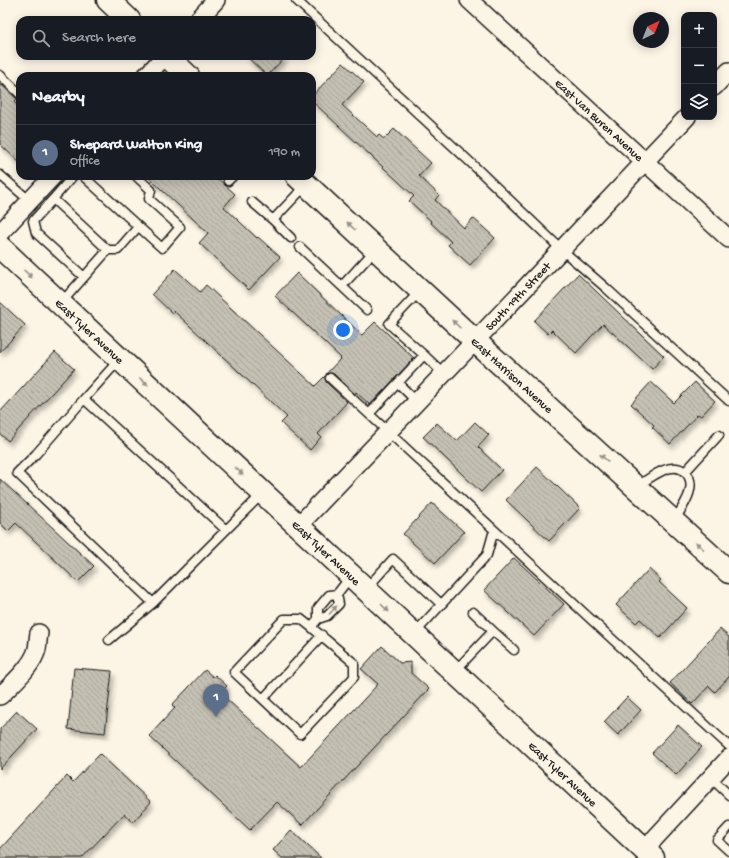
<!DOCTYPE html>
<html lang="en">
<head>
<meta charset="utf-8">
<style>
  body { margin:0; font-family:"Gochi Hand",sans-serif; background:#20242c; color:#f1f3f6 }
  .controls { position:absolute; right:12px; top:12px; display:grid; overflow:hidden; border-radius:8px; box-shadow:0 2px 10px #0003 }
  .controls button { width:36px; height:36px; display:grid; place-items:center; padding:0; border:0; border-bottom:1px solid #363941; background:#171b24; color:#f1f3f6; font:20px sans-serif }
  .compass { position:absolute; left:633px; top:12px; width:36px; height:36px; border-radius:50%; background:#171b24; box-shadow:0 2px 10px #0003; rotate:43deg }
  .you { position:absolute; left:343px; top:330px; width:14px; height:14px; margin:-10px; border:3px solid #fff; border-radius:50%; background:#1a73e8; box-shadow:0 0 0 6px #1a73e833 }
  .badge { display:grid; place-items:center; width:26px; height:26px; border-radius:50%; background:#db2777; color:#fff; font-size:13px; font-weight:700 }
  .pin { position:absolute; translate:-50% -33px; filter:drop-shadow(0 1px 2px #0008) }
  .pin::after { content:''; position:absolute; top:21px; width:14px; height:12px; background:inherit; clip-path:polygon(0 0,100% 0,50% 100%) }
  .list { margin:0; padding:0; list-style:none }
  h2 { display:flex; justify-content:space-between; align-items:center; height:52px; margin:0; padding:0 16px; font-size:17px }
  h2 small { font-size:13px; font-weight:400; color:#9ea1a6 }
  .list li { display:grid; grid-template-columns:26px 1fr auto; gap:12px; align-items:center; box-sizing:border-box; height:56px; padding:0 16px; border-top:1px solid #363941 }
  .list b { display:block; font-size:15px; white-space:nowrap }
  .list p { margin:0; font-size:13px; white-space:nowrap; color:#9ea1a6 }
  .list em { font-size:13px; font-style:normal; color:#9ea1a6 }
  .icon { flex:none; width:22px; height:22px; fill:none; stroke:currentColor; stroke-width:2; stroke-linecap:round; stroke-linejoin:round }
  .map { position:relative; flex:none; width:729px; height:858px; overflow:hidden }
  .search { position:absolute; background:#171b24; box-shadow:0 2px 10px #0003; left:16px; top:16px; width:300px; height:44px; display:flex; align-items:center; gap:10px; box-sizing:border-box; padding:0 14px; border-radius:12px; color:#9ea1a6; font-size:15px }
  .panel { position:absolute; background:#171b24; box-shadow:0 2px 10px #0003; left:16px; top:72px; width:300px; height:108px; border-radius:12px }
  .map>svg:first-child { display:block }
</style>
</head>
<body>
<div class="map">
<svg width="729" height="858" viewBox="0 0 729 858">
  <defs>
    <pattern id="building-back-hatch" width="6" height="6" patternUnits="userSpaceOnUse"><rect width="6" height="6" fill="#c4c0b3"/><path d="M-1 5l2 2M0 0l6 6M5-1l2 2" fill="none" stroke="#a8a499"/></pattern>
    <filter id="shadow"><feDropShadow dx="2.5" dy="4.5" stdDeviation="2" flood-color="#0004"/></filter>
  </defs>
  <rect width="100%" height="100%" fill="#fcf5e5"/>
  <filter id="ink" filterUnits="userSpaceOnUse"><feTurbulence type="fractalNoise" baseFrequency=".025" numOctaves="2"/><feDisplacementMap in="SourceGraphic" scale="8" xChannelSelector="R" yChannelSelector="G"/><feConvolveMatrix kernelMatrix="1 2 1 2 8 2 1 2 1" color-interpolation-filters="sRGB"/></filter>
  <g filter="url(#ink)">
    <!-- building -->
    <path fill="url(#building-back-hatch)" stroke="#1c1c1c" filter="url(#shadow)" d="M246 56H286L267 76Z
      M343 63 364 82 342 105 377 137 379 135 384 139 394 129 431 163 419 176 439 195 435 200 464 228 473 218 495 238 470 265 448 245 451 242 430 222 431 221 409 201 414 196 312 101V96Z
      M0 83 17 99 14 102 20 108V163L0 144Z
      M147 176H215L235 194 224 207 257 238 258 237 280 257 249 290 199 243 208 233Z
      M175 269 200 292 206 285 315 386 326 375 325 379 326 382 347 402 318 434 321 437 310 450 281 423 287 417 174 311 172 313 152 294Z
      M297 273 362 335 375 322 414 358 370 405 356 392 355 394 334 374 331 373 326 374 341 358 275 296Z
      M578 274 664 356 652 369 603 324 576 353 552 330 548 334 534 321Z
      M0 302 25 325 0 352Z
      M55 352 74 369 8 441 0 434V412Z
      M651 382 674 403 695 382 715 401 701 416 698 414 670 444 652 427 654 425 631 404Z
      M475 422 489 435 478 447 502 470 481 492 423 437 437 423 457 441Z
      M537 467 580 508 549 541 506 500Z
      M0 479 94 566 78 582 16 523 8 531 0 523Z
      M432 503 464 532 435 563 403 534Z
      M514 558 564 604 534 636 484 590Z
      M649 569 661 580 659 582 687 608 660 638 640 619 636 623 616 605Z
      M720 629 729 637V677L715 692 709 686 692 704 670 683Z
      M382 646 400 663 411 662V673L429 689 302 825 277 802 250 830 149 736 175 708 172 705 205 670 213 677 215 675 227 686 220 693 301 767 378 684 361 669Z
      M74 668 112 671 105 733 68 729Z
      M627 697 641 710 618 735 604 722Z
      M17 711 37 729 0 769V729Z
      M678 725 702 747 676 775 652 753Z
      M100 754 151 802 133 822 124 814 82 858H0V849L67 776 73 782Z
      M291 830 321 858H282L273 850Z"/>
    <g fill="none" stroke-linecap="round" stroke-linejoin="round">
      <!-- service casing -->
      <g stroke="#1c1c1c" stroke-width="11">
        <path id="service" d="M296 0 470 162 562 250 606 288 729 401
          M0 75 20 94
          M0 175 30 201
          M83 176 162 248 180 227 149 199 151 190 137 177
          M228 181 233 176
          M53 199 73 176
          M252 202 273 220 306 185
          M273 220 291 238
          M300 247 367 310
          M84 277 36 233 33 221 53 199 108 250
          M342 286 375 250
          M420 291 389 324 424 355 444 374
          M61 303 108 250H118L138 227
          M119 360 84 399 226 530
          M330 378 650 674 729 746
          M398 383 417 402
          M84 399 36 454 17 473 153 603
          M369 414 424 355
          M685 472 719 435
          M636 487C646 481 660 469 672 468 677 467 682 469 686 473 699 487 681 509 674 521
          M366 589 393 559 441 604
          M318 619V608L329 595 337 594 351 576
          M311 627 354 663V677L300 734 234 672 284 619H301L311 627 318 619 327 616 339 604 337 594
          M493 631 514 650
          M414 634 487 555 494 530
          M109 640 153 603 262 494
          M454 672 493 631 473 612
          M263 699 322 635
          M711 778 729 795
          M729 827 717 840 729 851"/>
      </g>
      <!-- minor casing -->
      <g stroke="#1c1c1c" stroke-width="20">
        <g id="minor">
          <path id="s1" d="M469 0 729 239"/>
          <path d="M198 20 216 0"/>
          <path d="M146 76 165 56"/>
          <path d="M714 87 729 71"/>
          <path d="M0 233 53 176"/>
          <path id="s2" d="M298 526 475 341 687 117"/>
          <path d="M0 696C12 684 33 666 37 649 38 644 38 638 39 633"/>
          <path d="M644 850 729 758"/>
        </g>
      </g>
      <!-- secondary casing -->
      <g stroke="#1c1c1c" stroke-width="25">
        <g id="secondary">
          <path d="M108 0 129 20"/>
          <path d="M167 56 188 76"/>
          <path id="s3" d="M297 176 475 341 729 572"/>
          <path id="s4" d="M0 247 653 858"/>
        </g>
      </g>
      <!-- service -->
      <use href="#service" stroke="#fcf5e5" stroke-width="8"/>
      <!-- minor -->
      <use href="#minor" stroke="#fcf5e5" stroke-width="17"/>
      <!-- secondary -->
      <use href="#secondary" stroke="#fcf5e5" stroke-width="22"/>
    </g>
    <!-- one-way arrows -->
    <defs><path id="oneway-solid" d="M-6-.8H1V-3.2L6.5 0L1 3.2V.8H-6Z"/></defs>
    <g fill="#97938b">
      <use href="#oneway-solid" transform="translate(351 226) rotate(-137)"/>
      <use href="#oneway-solid" transform="translate(28 274) rotate(43)"/>
      <use href="#oneway-solid" transform="translate(456 324) rotate(-137)"/>
      <use href="#oneway-solid" transform="translate(144 382) rotate(43)"/>
      <use href="#oneway-solid" transform="translate(604 458) rotate(-138)"/>
      <use href="#oneway-solid" transform="translate(239 471) rotate(43)"/>
      <use href="#oneway-solid" transform="translate(700 546) rotate(-138)"/>
      <use href="#oneway-solid" transform="translate(385 608) rotate(43)"/>
      <use href="#oneway-solid" transform="translate(333 610) rotate(-48)"/>
    </g>
  </g>
  <g text-anchor="middle" stroke-width="3.5" stroke-linejoin="round" paint-order="stroke">
    <!-- street labels -->
    <g font-size="12" fill="#1c1c1c" stroke="#fcf5e5">
      <text dy="4" stroke="none"><textPath href="#s1" startOffset="177">East Van Buren Avenue</textPath></text>
      <text dy="4" stroke="none"><textPath href="#s2" startOffset="318">South 19th Street</textPath></text>
      <text dy="4" stroke="none"><textPath href="#s4" startOffset="123">East Tyler Avenue</textPath></text>
      <text dy="4" stroke="none"><textPath href="#s3" startOffset="293">East Harrison Avenue</textPath></text>
      <text dy="4" stroke="none"><textPath href="#s4" startOffset="447">East Tyler Avenue</textPath></text>
      <text dy="4" stroke="none"><textPath href="#s4" startOffset="771">East Tyler Avenue</textPath></text>
    </g>
  </g>
</svg>
<div class="controls">
<button>+</button>
<button>−</button>
<button><svg class="icon" aria-label="layers" viewBox="0 0 24 24"><path d="M12 4l9 5-9 5-9-5zM3 14l9 5 9-5"/></svg></button>
</div>
<svg class="compass" viewBox="-18 -18 36 36"><path d="M0-13l5 13h-10z" fill="#e53935"/><path d="M0 13l5-13h-10z" fill="#9ea1a6"/></svg>
<div class="you"></div>
<div class="pin badge" style="left:216px;top:717px;background:#5c6f8a">1</div>
<div class="search"><svg class="icon" aria-label="search" viewBox="0 0 24 24"><circle cx="10" cy="10" r="6"/><path d="M15 15l6 6"/></svg>Search here</div>
<section class="panel">
<h2>Nearby<small></small></h2>
<ul class="list">
<li><span class="badge" style="background:#5c6f8a">1</span><div><b>Shepard Walton King</b><p>Office</p></div><em>190 m</em></li>
</ul>
</section>
</div>
</body>
</html>
